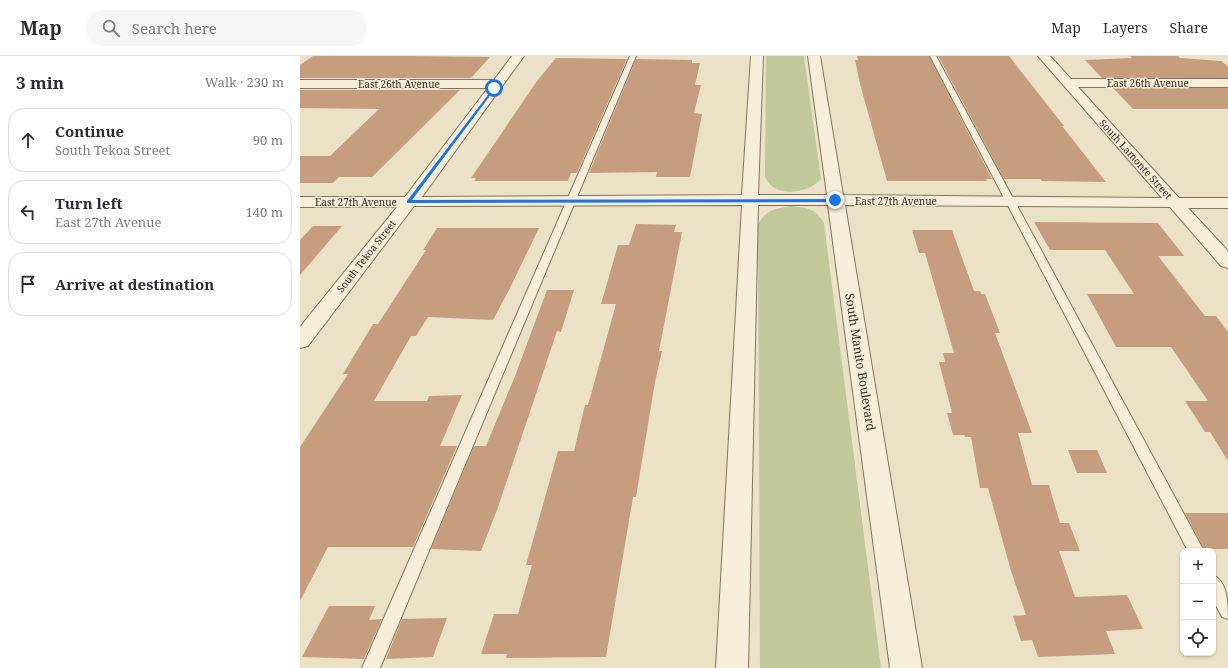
<!DOCTYPE html>
<html lang="en">
<head>
<meta charset="utf-8">
<style>
  body { margin:0; font-family:"Noto Serif",serif; background:#f7f7f7; color:#2b2b33 }
  .controls { position:absolute; right:12px; bottom:12px; display:grid; overflow:hidden; border-radius:8px; box-shadow:0 1px 3px #0004 }
  .controls button { width:36px; height:36px; display:grid; place-items:center; padding:0; border:0; border-bottom:1px solid #e1e1e2; background:#fff; color:#2b2b33; font:20px sans-serif }
  .stop { position:absolute; width:12px; height:12px; margin:-9px; border:3px solid #1a73e8; border-radius:50%; background:#fff }
  .stop.end { background:#1a73e8; border-color:#fff; box-shadow:0 1px 4px #0008 }
  .list { margin:0; padding:0; list-style:none }
  h2 { display:flex; justify-content:space-between; align-items:center; height:52px; margin:0; padding:0 16px; font-size:17px }
  h2 small { font-size:13px; font-weight:400; color:#7c7c81 }
  .list li { display:grid; grid-template-columns:26px 1fr auto; gap:12px; align-items:center; box-sizing:border-box; height:64px; margin:0 8px 8px; padding:0 8px; border:1px solid #e1e1e2; border-radius:16px }
  .list b { display:block; font-size:15px; white-space:nowrap }
  .list p { margin:0; font-size:13px; white-space:nowrap; color:#7c7c81 }
  .list em { font-size:13px; font-style:normal; color:#7c7c81 }
  .icon { flex:none; width:22px; height:22px; fill:none; stroke:currentColor; stroke-width:2; stroke-linecap:round; stroke-linejoin:round }
  .map { position:relative; flex:none; width:928px; height:612px; overflow:hidden }
  header { display:flex; align-items:center; gap:24px; box-sizing:border-box; height:56px; padding:0 20px; background:#fff; border-bottom:1px solid #e1e1e2 }
  header strong { font-size:19px }
  nav { display:flex; gap:22px; margin-inline-start:auto; font-size:14px }
  .search { width:280px; height:36px; background:#f7f7f7; display:flex; align-items:center; gap:10px; box-sizing:border-box; padding:0 14px; border-radius:16px; color:#7c7c81; font-size:15px }
  main { display:flex }
  aside { flex:1; background:#fff }
  .map>svg:first-child { display:block }
</style>
</head>
<body>
<header>
<strong>Map</strong>
<div class="search"><svg class="icon" aria-label="search" viewBox="0 0 24 24"><circle cx="10" cy="10" r="6"/><path d="M15 15l6 6"/></svg>Search here</div>
<nav><a>Map</a><a>Layers</a><a>Share</a></nav>
</header>
<main>
<aside>
<h2>3 min<small>Walk · 230 m</small></h2>
<ul class="list">
<li><svg class="icon" aria-label="ahead" viewBox="0 0 24 24"><path d="M12 20V5M6 11l6-6 6 6"/></svg><div><b>Continue</b><p>South Tekoa Street</p></div><em>90 m</em></li>
<li><svg class="icon" aria-label="left" viewBox="0 0 24 24"><path d="M17 20v-9H6M10 6l-5 5 5 5"/></svg><div><b>Turn left</b><p>East 27th Avenue</p></div><em>140 m</em></li>
<li><svg class="icon" aria-label="arrive" viewBox="0 0 24 24"><path d="M6 21V4h12l-3 4 3 4H6"/></svg><div><b>Arrive at destination</b></div></li>
</ul>
</aside>
<div class="map">
<svg width="928" height="612" viewBox="0 0 928 612">
  <rect width="100%" height="100%" fill="#ebe1c6"/>
  <!-- green -->
  <path fill="#c1c89a" d="M466 0H504L521 123C508 138 473 143 465 120Z
    M491 150C508 152 515 152 524 167L581 612H460L458 168C467 153 475 153 491 150Z"/>
  <!-- building -->
  <path fill="#c69e7f" d="M13 0H112L190 1 171 22H0V9Z
    M557 0H629L692 123H686L687 125H587L560 28 555 4H558Z
    M638 0H709L764 70H762L806 126 742 125 740 123H704Z
    M830 0H878L880 2 921 5 928 10V22H802L785 4 832 2Z
    M256 2 327 3 277 117H271L268 125H174L176 122H171L237 25Z
    M336 3 392 4V7H400L395 29H401L394 57 402 58 390 121H356L357 116 289 117Z
    M813 32H928V53H833Z
    M0 34H160L72 121H39L33 127H0V100H30L79 53 0 52Z
    M734 166 858 167 884 200H858L905 260H916L928 276V405L910 376H905L885 345H908L871 291H816L787 238H834L805 194H750Z
    M336 168 376 169 374 176H382L359 295H362L355 326 336 441H333L306 601 206 602 207 598H181L194 558H218L232 509H226L258 395H274L285 349H288L303 295 316 248H301L318 189H329Z
    M13 170H42L0 219V184Z
    M137 172H239L209 234 193 264 128 261 116 280H111L74 345H127L129 340 162 339 140 390H157L113 491H28L0 545V391L48 318H43L73 268H78L126 194H123Z
    M612 174H652L674 235H680L681 238H685L700 277H695L732 377H718L732 429H749L760 467H769L780 495H759L775 541 827 539 843 573 806 575 815 598 738 601 732 584 721 585 713 560 726 559 711 515 688 432H680L671 381H665L664 379H653L647 357H652L639 306H645L643 297H654L625 197H619Z
    M247 234H274L261 276 257 275 197 454 181 495 131 493 174 390H186L215 320Z
    M768 394H797L807 417H777Z
    M885 457H928V493H904Z
    M29 550H75L69 564 82 563 64 603 2 601Z
    M147 562 133 601 86 603 102 563Z"/>
  <g fill="none" stroke-linecap="round" stroke-linejoin="round">
    <!-- service casing -->
    <g stroke="#85735d" stroke-width="2">
      <path id="service" d="M330 0H336L80 612H62Z
        M630 0H636L904 495H888Z
        M913 519C928 526 928 548 928 563L922 561 913 544Z"/>
    </g>
    <!-- minor casing -->
    <g stroke="#85735d" stroke-width="2">
      <path id="minor" d="M212 0H224L122 141 442 139 451 0H463L458 139H527L508 0H520L543 139 862 142 738 0H750L771 23H928V31H778L879 142H928V152H888L928 195V212L921 210 870 151 545 149 622 612H590L528 149H458L448 612H416L442 149 114 150 8 290 0 292V271L97 151H0V141H105L188 32H0V24H194Z"/>
    </g>
    <!-- service -->
    <use href="#service" fill="#f6eed8" fill-rule="evenodd"/>
    <!-- minor -->
    <use href="#minor" fill="#f6eed8" fill-rule="evenodd"/>
  </g>
  <!-- route -->
  <path fill="#1a73e8" d="M194 31 195 33 112 144 535 143 538 144 535 146 107 147V145Z"/>
  <g text-anchor="middle" stroke-width="3" stroke-linejoin="round" paint-order="stroke">
    <!-- far-street labels -->
    <g font-size="10" fill="#362b20" stroke="#f3ebd5">
      <text x="848" y="31">East 26th Avenue</text>
      <text x="99" y="32">East 26th Avenue</text>
      <text transform="translate(836 103) rotate(48)" y="4">South Lamonte Street</text>
      <text x="596" y="149">East 27th Avenue</text>
      <text x="56" y="150">East 27th Avenue</text>
      <text transform="translate(66 200) rotate(-52)" y="4">South Tekoa Street</text>
    </g>
    <!-- street labels -->
    <g font-size="12" fill="#362b20" stroke="#f3ebd5">
      <text transform="translate(560 306) rotate(81)" y="4">South Manito Boulevard</text>
    </g>
  </g>
</svg>
<div class="controls">
<button>+</button>
<button>−</button>
<button><svg class="icon" aria-label="locate" viewBox="0 0 24 24"><circle cx="12" cy="12" r="6"/><path d="M12 2v4M12 18v4M2 12h4M18 12h4"/></svg></button>
</div>
<div class="stop" style="left:194px;top:32px"></div>
<div class="stop end" style="left:535px;top:144px"></div>
</div>
</main>
</body>
</html>
